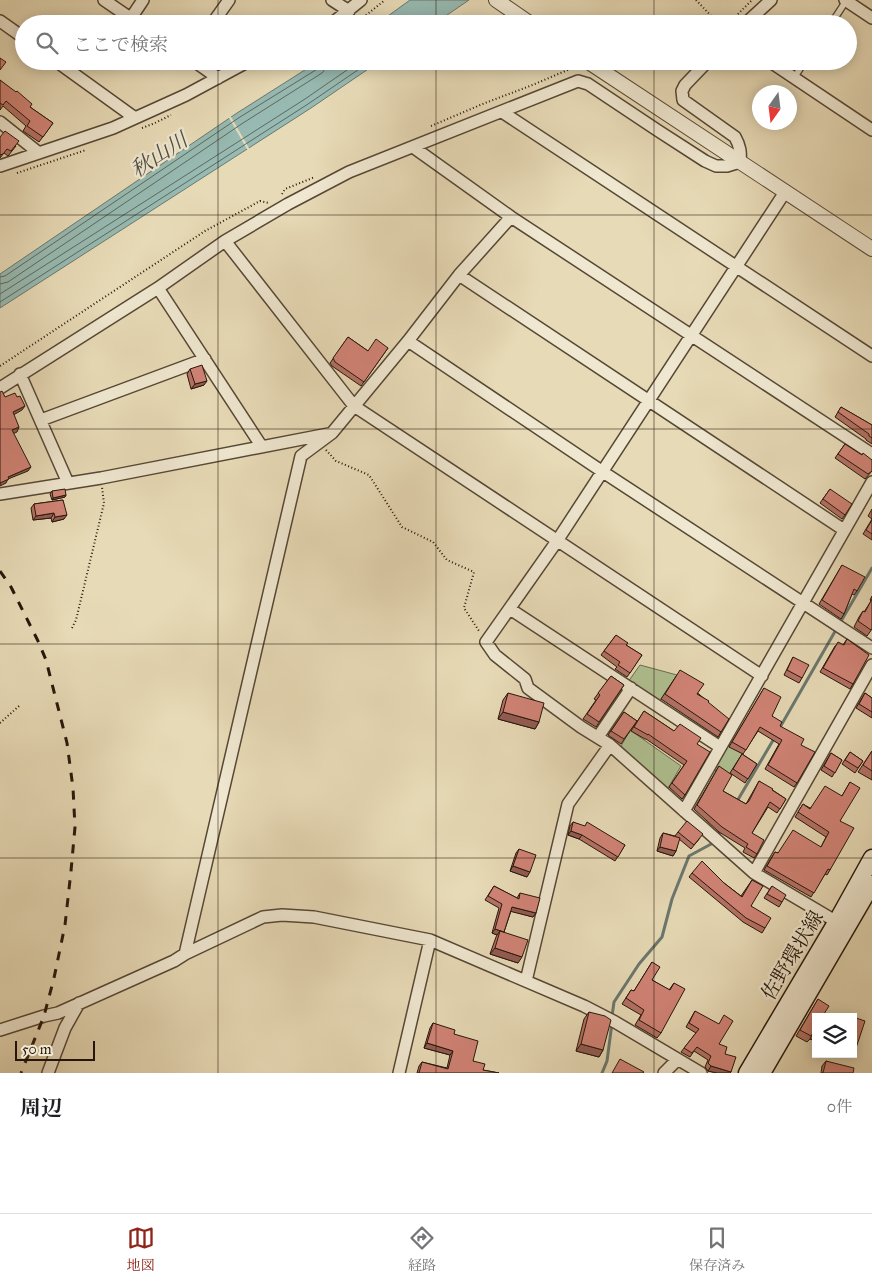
<!DOCTYPE html>
<html lang="ja">
<head>
<meta charset="utf-8">
<style>
  body { margin:0; font-family:"IM FELL Great Primer","Noto Serif JP",serif; background:#f2f2f2; color:#202124 }
  .controls { position:absolute; right:15px; bottom:15px; display:grid; overflow:hidden; border-radius:0px; box-shadow:0 2px 12px #0003 }
  .controls button { width:45px; height:45px; display:grid; place-items:center; padding:0; border:0; border-bottom:1px solid #e0e0e0; background:#fff; color:#202124; font:25px sans-serif }
  .compass { position:absolute; left:752px; top:85px; width:45px; height:45px; border-radius:50%; background:#fff; box-shadow:0 2px 12px #0003; rotate:194deg }
  .scale { position:absolute; left:15px; bottom:12px; width:80px; box-sizing:border-box; padding-left:5px; border:2px solid #26160a; border-top:0; font-size:14px; line-height:18px; white-space:nowrap; color:#26160a; -webkit-text-stroke:4px #efe7d0; paint-order:stroke }
  .list { margin:0; padding:0; list-style:none }
  h2 { display:flex; justify-content:space-between; align-items:center; height:65px; margin:0; padding:0 20px; font-size:21px }
  h2 small { font-size:16px; font-weight:400; color:#757577 }
  .icon { flex:none; width:28px; height:28px; fill:none; stroke:currentColor; stroke-width:2; stroke-linecap:round; stroke-linejoin:round }
  .map { position:relative; flex:none; width:872px; height:1073px; overflow:hidden }
  .search { position:absolute; background:#fff; box-shadow:0 2px 12px #0003; left:15px; right:15px; top:15px; height:55px; display:flex; align-items:center; gap:12px; box-sizing:border-box; padding:0 18px; border-radius:28px; color:#757577; font-size:19px }
  .sheet { height:140px; background:#fff }
  nav { display:flex; justify-content:space-around; align-items:center; box-sizing:border-box; height:70px; border-top:1px solid #e0e0e0; background:#fff; font-size:14px; color:#757577 }
  nav a { display:grid; justify-items:center; gap:2px }
  nav .on { color:#8f2418 }
  .map>svg:first-child { display:block }
</style>
</head>
<body>
<div class="map">
<svg width="872" height="1073" viewBox="0 0 872 1073">
  <rect width="100%" height="100%" fill="#e7dab6"/>
  <filter id="stains"><feTurbulence type="fractalNoise" baseFrequency=".004" numOctaves="4"/><feColorMatrix values="0 0 0 0 .2 0 0 0 0 .09 0 0 0 0 .02 0 0 0 .5 -.17"/></filter>
  <radialGradient id="worn" r=".72"><stop offset=".6" stop-color="#630" stop-opacity="0"/><stop offset="1" stop-color="#630" stop-opacity=".3"/></radialGradient>
  <!-- green -->
  <path fill="#b0c192" stroke="#6b6c4e" d="M640 665 677 675 659 702 628 682Z
    M630 730 681 766 667 790 620 748Z
    M726 744 743 754 729 779 713 769Z"/>
  <!-- water -->
  <path fill="#97bab2" stroke="#6a786f" d="M410 0H469L434 24H377Z
    M319 61H380L311 108 0 308V274L237 113Z"/>
  <!-- pier -->
  <path fill="#e7dab6" d="M230 115 250 150 248 151 228 116Z"/>
  <g fill="none" stroke-linecap="round" stroke-linejoin="round">
    <!-- shore -->
    <path stroke="#5e685e" stroke-width="1" d="M0 277 5 276 240 117 319 68 321 65V61
      M0 284 8 282 243 123 322 73 326 68 327 61
      M0 294 305 99 360 61
      M0 302 308 104 371 61"/>
    <!-- stream -->
    <path stroke="#6a786f" stroke-width="3" d="M840 623 872 568
      M779 729 837 628
      M736 803 775 737
      M612 1016 614 1002 639 964 662 937 672 899 689 856 713 843 721 830
      M602 1073 607 1061 612 1023"/>
    <!-- service casing -->
    <g stroke="#564735" stroke-width="8">
      <path id="service" d="M831 24 846 1
        M794 78 805 61"/>
    </g>
    <!-- minor casing -->
    <g stroke="#564735" stroke-width="14">
      <path id="minor" d="M104 0 139 24
        M332 0 349 11
        M845 0 872 18
        M131 18 143 0
        M0 21 24 38
        M212 24 229 0
        M330 24 335 21 361 0
        M745 24 771 0
        M56 61 135 118
        M194 61 218 78
        M769 61 872 130
        M502 112 872 356
        M0 122 39 153
        M413 147 511 217 872 454
        M0 166 113 128 186 95 249 61
        M785 192 557 541 486 642 495 655 525 679 528 688 581 727 610 745 754 873 842 925
        M225 241 354 406 762 676
        M459 275 844 530
        M158 288 262 447
        M408 341 603 472 872 648
        M20 374 68 483
        M0 388 158 288 225 241 288 204 349 172 578 81 588 84 657 130 705 161 716 166H727L740 162C741 152 740 146 735 137L683 100 682 91 685 85 708 61
        M41 420 205 359
        M0 494 101 478 328 434
        M510 609 720 747
        M598 737 631 688
        M684 811 872 482
        M754 873 872 665
        M185 954 301 456 332 433 408 341 459 275 511 217
        M526 981 568 804 610 745
        M0 1030 44 1016 58 1013 174 961 185 954 263 917 282 915 314 917 430 940 584 1006 615 1022 701 1073
        M48 1073 65 1028 79 1003
        M399 1073 430 940
        M664 1073 677 1060"/>
    </g>
    <!-- tertiary casing -->
    <g stroke="#564735" stroke-width="16">
      <path id="tertiary" d="M496 0 531 24
        M587 61 872 249"/>
    </g>
    <!-- secondary casing -->
    <g stroke="#26160a" stroke-width="19">
      <path id="secondary" d="M747 1073 837 921 872 858
        M762 1073 872 884"/>
    </g>
    <!-- path -->
    <path stroke="#26160a" stroke-width="2" stroke-dasharray="1 2.5" stroke-linecap="butt" d="M696 0 719 24
      M355 24 385 0
      M728 24 752 0
      M257 68 281 61
      M620 69 625 65 656 61
      M431 126 485 103 530 86 577 66
      M142 128 155 123 171 115
      M17 173 86 150
      M282 194 285 189 315 177
      M0 366 205 231 260 201 269 203
      M326 450 336 461 369 475 402 527 433 542 447 560 474 572 464 608 479 631
      M72 628 76 620 104 503 102 487
      M0 723 19 706"/>
    <!-- service -->
    <use href="#service" stroke="#efe7d0" stroke-width="5.5"/>
    <!-- minor -->
    <use href="#minor" stroke="#efe7d0" stroke-width="11"/>
    <!-- tertiary -->
    <use href="#tertiary" stroke="#efe7d0" stroke-width="14"/>
    <!-- secondary -->
    <use href="#secondary" stroke="#efe7d0" stroke-width="16"/>
    <!-- rail -->
    <path stroke="#26160a" stroke-width="3" stroke-dasharray="9 9" stroke-linecap="butt" d="M0 571 11 587 38 641 46 660 67 743 73 788 75 827 71 871 65 925 54 978 44 1016 21 1073"/>
  </g>
  <!-- wall -->
  <path fill="#b47165" stroke="#26160a" d="M0 80 30 107 53 123 39 142 23 131 26 126 3 106 0 110Z
    M0 137 16 146 8 156 4 153 0 158Z
    M348 337 368 351 388 348 361 386 332 366 330 363Z
    M190 369 204 385 191 389 187 374Z
    M841 407 872 425V444L866 440V439L835 417Z
    M845 444 872 471 865 479 835 458Z
    M830 489 845 515 842 519 820 503Z
    M52 491 66 495 65 497 52 500 50 494Z
    M63 500 64 519 52 522 51 518 33 520 31 508 34 504Z
    M872 509V519L868 516Z
    M872 519V540L863 534Z
    M842 565 857 591 854 595 852 594 844 614 841 619 819 604Z
    M872 596V629L867 636 854 627 859 617 863 611 864 612 871 601 870 600Z
    M616 635 626 645 642 655 627 677 615 669 617 667 601 655Z
    M847 639 853 684 850 689 820 672 835 646 843 645Z
    M793 657 802 678 799 683 784 675Z
    M677 675 708 702 721 732 718 737 661 699Z
    M611 676 624 685 596 727 583 719 596 700 594 699Z
    M764 688 772 716 780 726 797 783 794 787 765 769 779 744 758 731 743 754 729 747Z
    M508 693 539 722 535 729 498 719 503 700Z
    M865 693 872 698V718L856 708Z
    M644 711 674 731 697 744 685 795 682 799 669 787 684 765 646 739H645L631 731Z
    M624 712 637 721 621 744 608 735Z
    M872 751V780L858 772Z
    M850 752 863 761 855 773 842 764Z
    M831 753 842 760 832 777 821 770Z
    M742 754 757 764 745 783 730 773Z
    M719 766 723 791 746 804 759 781 786 799 777 813 768 807 752 833 757 854 754 858 743 852 745 848 719 832 694 809Z
    M850 782 840 821 830 870 827 875 825 874 811 897 764 870 775 852 778 853 821 847 826 837 795 817 803 804 810 808 842 796Z
    M573 822 625 845 615 861 579 839 568 835 570 826Z
    M678 832 700 838 691 849 679 839 676 851 673 856 657 851 660 838 663 833 675 836Z
    M519 849 527 877 510 871 516 853Z
    M692 873 724 883 741 896 752 880 751 906 765 928 762 933 743 922 689 877Z
    M494 886 517 898 520 893 536 913 533 917 511 911 504 932 518 963 490 954 496 937 497 935 492 933 499 908 485 900Z
    M772 886 782 902 779 907 764 898Z
    M652 962V980L669 990 674 983 661 1033 657 1038 635 1025 641 1015 622 1004 631 990 634 991Z
    M818 999 816 1017V1041L810 1039 807 1042 796 1036Z
    M695 1011 725 1054 731 1072 730 1073H717L708 1071 705 1067 708 1060 694 1051 690 1057 681 1052 696 1033 686 1027Z
    M589 1012 603 1050 599 1057 576 1051 584 1019Z
    M433 1023 454 1034 473 1061 483 1070 499 1073H417L419 1066 422 1062 447 1068 450 1055 424 1048 430 1028Z
    M826 1061 853 1073H821L822 1066Z"/>
  <!-- shaded-wall -->
  <path fill="#925c53" stroke="#26160a" d="M207 381 204 385 191 389 195 384Z
    M25 406 22 410 10 417 13 412Z
    M19 427 17 432 10 435 12 430Z
    M31 467 28 471 8 479 6 483 0 486V483L8 477Z
    M66 495 65 497 52 500 53 498Z
    M54 513 51 518 33 520 36 516Z
    M67 515 64 519 52 522 55 517Z
    M503 712 539 722 535 729 498 719Z
    M571 831 582 835 579 839 568 835Z
    M660 847 676 851 673 856 657 851Z
    M513 866 530 872 527 877 510 871Z
    M512 907 536 913 533 917 509 911Z
    M495 929 504 932 500 931 497 935 492 933Z
    M495 948 522 957 518 963 490 954Z
    M813 1033 816 1034V1041L810 1039Z
    M427 1043 453 1051 450 1055 424 1048Z
    M581 1044 603 1050 599 1057 576 1051Z
    M711 1066 731 1072 730 1073H717L708 1071Z"/>
  <!-- building -->
  <path fill="#d18376" stroke="#26160a" d="M0 58 6 62 0 70Z
    M0 80 16 92 17 91 32 104 30 107 53 123 43 137 27 126 30 121 6 101 3 105 0 103Z
    M5 131 19 141 11 151 7 149 3 154 0 155V137Z
    M348 337 368 351 376 339 388 348 364 382 335 362 333 358Z
    M202 365 207 381 195 384 190 369Z
    M2 391 5 397 15 393 17 397 20 396 25 406 13 412 19 427 12 430 31 467 8 477 9 479 0 483V392Z
    M841 407 872 425V438L869 436V434L838 412Z
    M845 444 862 455 863 453 872 460V471L868 474 838 454Z
    M65 489 66 495 53 498 52 491Z
    M830 489 852 504 845 515 823 499Z
    M63 500 67 515 55 517 54 513 36 516 34 504Z
    M872 520V534L866 530Z
    M842 565 865 577 857 591 854 589 844 614 822 600Z
    M872 599V629L871 630 858 621 863 611 865 612Z
    M616 635 628 643 626 645 642 655 630 673 618 665 620 662 604 651Z
    M847 639 869 655 853 684 823 668 838 642 844 645Z
    M793 657 809 665 802 678 787 670Z
    M680 670 704 684 697 694 709 701 708 702 729 719 721 732 665 694Z
    M611 676 624 685 599 722 587 714 600 695 598 693Z
    M764 688 781 697 772 716 782 722 780 726 804 739 801 745 815 752 797 783 768 765 782 740 760 727 746 750 732 742Z
    M508 693 544 703 539 722 503 712Z
    M865 693 872 698V712L859 704Z
    M644 711 674 731 680 724 701 738 697 744 710 752 685 795 672 783 687 761 648 734V735L634 727Z
    M624 712 637 721 624 739 611 731Z
    M872 751V771L863 765Z
    M850 752 863 761 858 768 845 760Z
    M831 753 842 760 835 773 824 766Z
    M742 754 757 764 748 779 733 769Z
    M719 766 732 775 723 791 746 804 749 801 759 781 773 789 772 790 786 799 780 809 770 802 752 833 764 840 757 854 746 847 748 844 722 827 697 805Z
    M850 782 860 788 840 821 854 828 830 870 828 869 814 893 767 866 775 852 778 853 793 830 821 847 829 832 798 812 803 804 810 809 825 786 842 796Z
    M687 821 703 834 694 845 678 832Z
    M573 822 585 826 587 822 625 845 618 857 582 835 571 831Z
    M663 833 680 838 676 851 660 847Z
    M519 849 536 855 530 872 513 866Z
    M702 861 724 883 742 897 752 880 763 886 751 906 771 918 765 928 746 918 692 873Z
    M494 886 519 899 520 893 540 898 536 913 512 907 504 932 495 929 502 904 488 896Z
    M772 886 786 895 782 902 767 894Z
    M500 931 528 940 522 957 495 948Z
    M652 962 660 967 652 980 670 990 674 983 685 989 661 1033 639 1020 644 1010 626 998 631 990 634 991Z
    M818 999 829 1006 822 1017H816V1034L813 1033 811 1036 800 1030Z
    M695 1011 719 1024 724 1015 733 1021 719 1044 727 1047 725 1054 736 1057 731 1072 711 1066 708 1063 711 1056 697 1047 692 1053 684 1048 699 1029 689 1023Z
    M589 1012 605 1016 611 1020 603 1050 581 1044Z
    M853 1017 865 1021 856 1048 853 1046Z
    M433 1023 455 1030 454 1034 478 1041 473 1061 485 1064 483 1070 499 1073H419L422 1062 448 1069 453 1051 427 1043Z
    M620 1059 644 1072 643 1073H612Z
    M826 1061 854 1068 853 1073H823Z"/>
  <!-- grid -->
  <path fill="none" stroke="#26160a" stroke-width="1" stroke-opacity="0.55" d="M218 0V24M436 0V24M654 0V24M218 61V1073M436 61V1073M654 61V1073M0 215H872M0 429H872M0 644H872M0 858H872"/>
  <g text-anchor="middle" stroke-width="4.5" stroke-linejoin="round" paint-order="stroke">
    <!-- street labels -->
    <g font-size="20" fill="#26160a" stroke="#efe7d0">
      <text transform="translate(792 955) rotate(-59)" y="7">佐野環状線</text>
    </g>
    <!-- water labels -->
    <g font-size="21" font-style="italic" fill="#4e4f45" stroke="#efe7d0">
      <text transform="translate(159 155) rotate(-33)" y="7">秋山川</text>
    </g>
  </g>
  <rect width="100%" height="100%" filter="url(#stains)"/>
  <rect width="100%" height="100%" fill="url(#worn)"/>
</svg>
<div class="controls">
<button><svg class="icon" aria-label="layers" viewBox="0 0 24 24"><path d="M12 4l9 5-9 5-9-5zM3 14l9 5 9-5"/></svg></button>
</div>
<svg class="compass" viewBox="-18 -18 36 36"><path d="M0-13l5 13h-10z" fill="#e53935"/><path d="M0 13l5-13h-10z" fill="#757577"/></svg>
<div class="scale">50 m</div>
<div class="search"><svg class="icon" aria-label="search" viewBox="0 0 24 24"><circle cx="10" cy="10" r="6"/><path d="M15 15l6 6"/></svg>ここで検索</div>
</div>
<section class="sheet">
<h2>周辺<small>0件</small></h2>
<ul class="list">
</ul>
</section>
<nav>
<a class="on"><svg class="icon" aria-label="map" viewBox="0 0 24 24"><path d="M3 6l6-2 6 2 6-2v14l-6 2-6-2-6 2zM9 4v14M15 6v14"/></svg>地図</a>
<a><svg class="icon" aria-label="directions" viewBox="0 0 24 24"><path d="M12 3l9 9-9 9-9-9zM9 14v-3h6M13 9l2 2-2 2"/></svg>経路</a>
<a><svg class="icon" aria-label="saved" viewBox="0 0 24 24"><path d="M7 4h10v16l-5-4-5 4z"/></svg>保存済み</a>
</nav>
</body>
</html>
